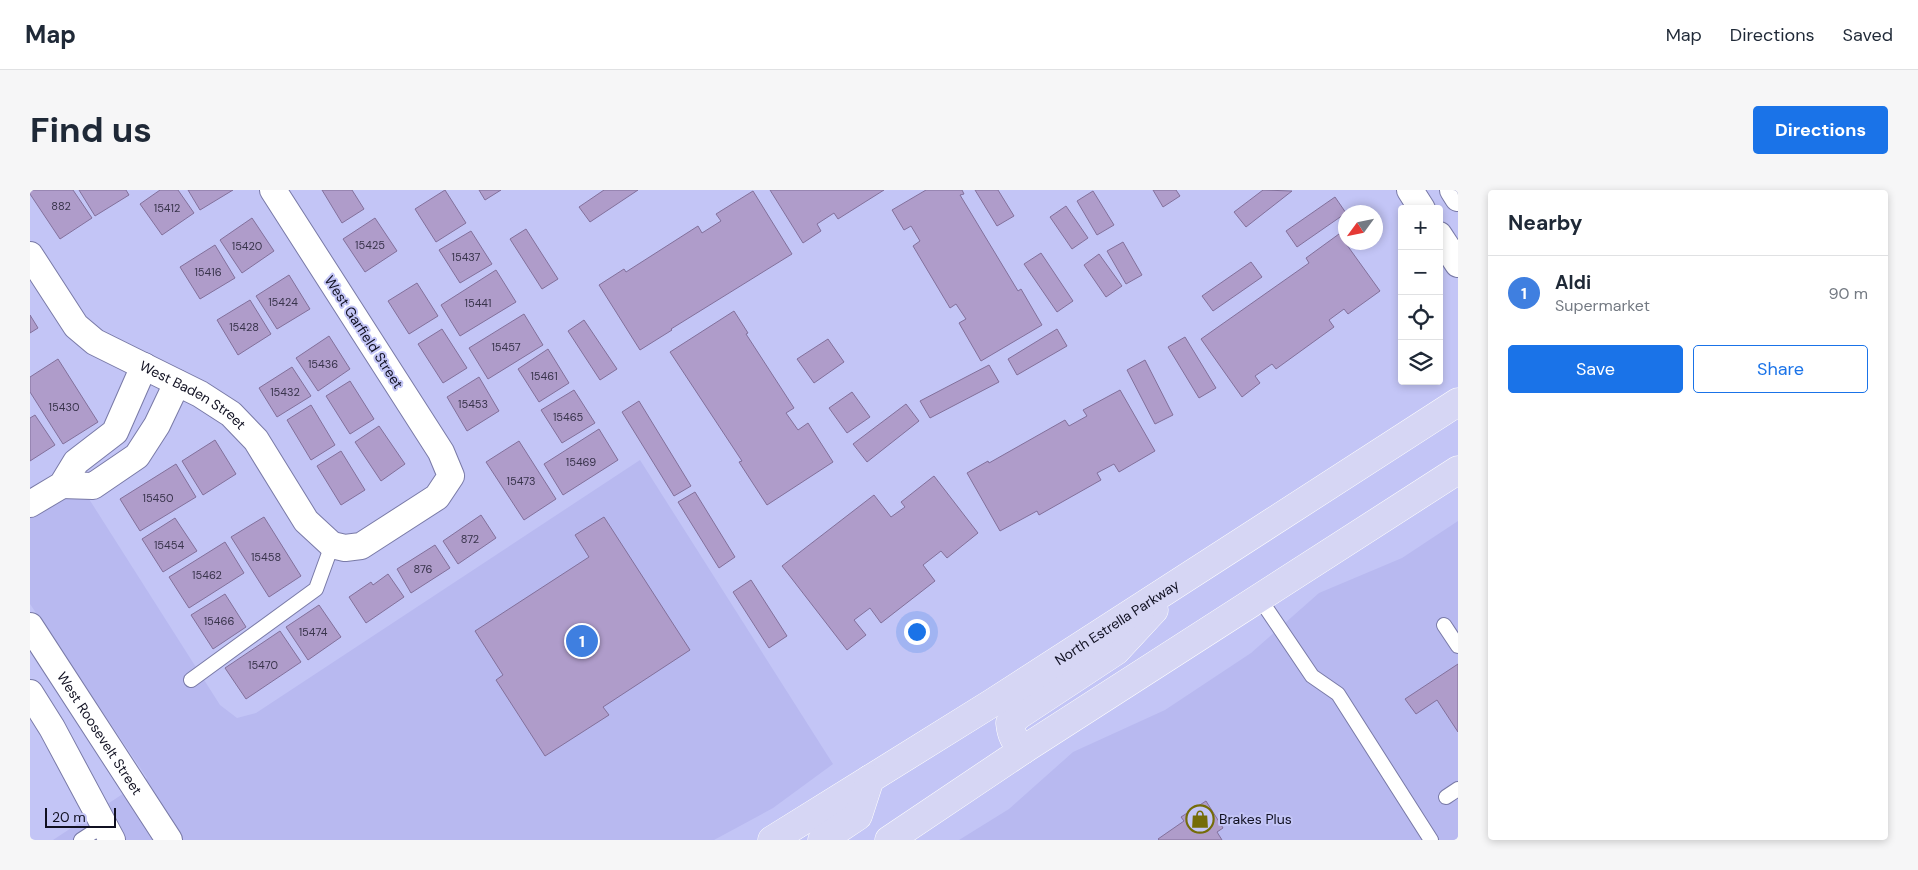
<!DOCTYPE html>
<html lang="en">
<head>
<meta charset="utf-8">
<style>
  body { margin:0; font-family:"DM Sans",sans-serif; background:#f6f6f7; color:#1f2937 }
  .controls { position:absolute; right:15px; top:15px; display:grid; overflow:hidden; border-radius:5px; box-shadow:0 2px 8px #0003 }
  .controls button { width:45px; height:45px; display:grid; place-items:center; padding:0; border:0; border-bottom:1px solid #e0e1e3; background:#fff; color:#1f2937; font:25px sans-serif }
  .compass { position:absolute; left:1308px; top:15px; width:45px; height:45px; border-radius:50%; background:#fff; box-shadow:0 2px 8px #0003; rotate:237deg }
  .scale { position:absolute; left:15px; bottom:12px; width:71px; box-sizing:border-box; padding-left:5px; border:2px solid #101021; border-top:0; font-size:14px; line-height:18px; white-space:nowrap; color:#101021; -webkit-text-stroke:4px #c3c5f6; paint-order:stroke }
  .you { position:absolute; left:886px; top:441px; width:18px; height:18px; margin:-12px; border:4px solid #fff; border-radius:50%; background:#1a73e8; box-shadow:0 0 0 8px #1a73e833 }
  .badge { display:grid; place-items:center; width:32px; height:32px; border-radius:50%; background:#1a73e8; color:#fff; font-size:16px; font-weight:700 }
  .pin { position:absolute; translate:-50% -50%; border:2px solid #fff; box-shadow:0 1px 5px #0006 }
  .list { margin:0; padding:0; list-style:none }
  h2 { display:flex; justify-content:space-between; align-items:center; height:65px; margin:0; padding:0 20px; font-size:21px }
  h2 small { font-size:16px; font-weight:400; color:#747a83 }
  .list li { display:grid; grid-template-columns:32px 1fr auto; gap:15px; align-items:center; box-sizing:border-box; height:75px; padding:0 20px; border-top:1px solid #e0e1e3 }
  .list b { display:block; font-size:19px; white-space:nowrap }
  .list p { margin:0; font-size:16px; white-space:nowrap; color:#747a83 }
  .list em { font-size:16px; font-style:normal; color:#747a83 }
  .actions { display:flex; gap:10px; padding:15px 20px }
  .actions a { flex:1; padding:11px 0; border:1px solid #1a73e8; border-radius:5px; text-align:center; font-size:18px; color:#1a73e8 }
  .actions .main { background:#1a73e8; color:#fff }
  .icon { flex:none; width:28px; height:28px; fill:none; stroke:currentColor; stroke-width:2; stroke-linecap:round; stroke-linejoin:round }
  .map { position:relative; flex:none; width:1428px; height:650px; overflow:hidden; border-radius:5px }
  header { display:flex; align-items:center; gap:30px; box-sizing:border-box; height:70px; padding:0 25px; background:#fff; border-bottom:1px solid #e0e1e3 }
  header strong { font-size:24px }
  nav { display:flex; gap:28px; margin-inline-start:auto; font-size:18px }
  .intro { display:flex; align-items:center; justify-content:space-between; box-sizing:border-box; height:120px; padding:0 30px }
  h1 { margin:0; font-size:35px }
  .button { padding:12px 22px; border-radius:5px; background:#1a73e8; color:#fff; font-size:18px; font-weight:700 }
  main { display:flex; gap:30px; padding:0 30px }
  aside { flex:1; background:#fff; border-radius:5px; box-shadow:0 2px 8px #0003 }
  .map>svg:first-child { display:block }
</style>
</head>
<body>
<header>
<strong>Map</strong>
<nav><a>Map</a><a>Directions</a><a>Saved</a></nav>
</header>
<div class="intro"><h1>Find us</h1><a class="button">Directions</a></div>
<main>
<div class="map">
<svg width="1428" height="650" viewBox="0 0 1428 650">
  <rect width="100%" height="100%" fill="#c3c5f6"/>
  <!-- built -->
  <path fill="#b8b9f0" d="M610 270 803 574 743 618 684 650H23L117 588 0 414V317L45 287 190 515 207 528 226 523Z
    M1428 331V650H929L979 619 1043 562 1135 520 1221 463 1289 403 1372 368Z"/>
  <!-- building -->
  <path fill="#af9cca" stroke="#82709b" d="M0 0H43L62 28 30 49 0 4Z
    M49 0H96L99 5 65 26Z
    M130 0H148L164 23 132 45 110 14Z
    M158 0H203L170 20Z
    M292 0H322L334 19 312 33Z
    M415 0 436 33 406 52 385 19Z
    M449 0H471L455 10Z
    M574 0H608L560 32 549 17Z
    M740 0H854L808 29 804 23 787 34 791 41 773 53Z
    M896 0H932L934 4 930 5 988 101 991 99 1012 135 951 171 929 133 936 129 926 114 920 118 883 56 890 51 881 36 874 40 862 20Z
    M945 0H968L984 26 967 36Z
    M1123 0H1146L1150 6 1133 17Z
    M1233 0 1262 1 1216 37 1204 22Z
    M723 1 762 64 641 139 642 140 610 160 569 95 594 79 596 82 668 36 672 43 691 31 686 24Z
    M1063 1 1084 35 1067 45 1047 11Z
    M1305 7 1316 23 1267 57 1256 41Z
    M1036 16 1058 48 1042 59 1020 27Z
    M222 28 244 61 212 83 190 50Z
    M345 28 367 61 335 82 313 49Z
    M496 39 528 89 512 99 480 49Z
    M441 41 462 74 430 93 409 60Z
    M1309 44 1350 101 1318 124 1314 119 1299 130 1304 137 1246 179 1242 174 1225 186 1230 193 1212 207 1171 149 1279 73 1276 68Z
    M1093 52 1112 85 1096 94 1077 61Z
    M185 55 205 88 170 109 150 77Z
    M1011 63 1043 111 1027 122 994 74Z
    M1069 64 1092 96 1076 107 1054 75Z
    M1221 72 1232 87 1183 121 1172 106Z
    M466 80 486 112 430 146 411 115Z
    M259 85 280 119 247 139 226 106Z
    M387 93 408 126 379 144 358 111Z
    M220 110 241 144 208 165 187 130Z
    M704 121 718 143 716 144 764 218 756 223 768 240 778 233 803 272 737 315 709 272 712 271 640 162Z
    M494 124 513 155 458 189 439 158Z
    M0 125 8 138 0 143Z
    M554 130 587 179 570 190 538 141Z
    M412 139 437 178 413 193 388 154Z
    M1027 139 1037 156 987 185 978 169Z
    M299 146 320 179 288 201 266 168Z
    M1155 147 1186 198 1169 208 1138 157Z
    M798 149 814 172 784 193 767 169Z
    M518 159 539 193 509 212 488 179Z
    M28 169 68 232 33 254 0 202V187Z
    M1115 170 1143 225 1125 234 1097 180Z
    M959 175 969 192 900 228 890 211Z
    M262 177 281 206 247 227 229 198Z
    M449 187 469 221 437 241 417 207Z
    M320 191 344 229 320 244 296 206Z
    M544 200 565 233 532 253 511 220Z
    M1090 200 1125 261 1089 282 1084 274 1067 283 1071 290 1009 325 1007 321 970 341 937 283 958 271 959 273 1035 230 1039 236 1057 226 1053 220Z
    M822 202 840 227 817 243 799 218Z
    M609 211 661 296 644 306 592 222Z
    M876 214 889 231 837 272 823 254Z
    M281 215 305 255 281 270 257 230Z
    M5 225 25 255 0 271V228Z
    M349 236 375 274 351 291 325 252Z
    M569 239 588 270 533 305 514 274Z
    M185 250 206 284 173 305 152 271Z
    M489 251 526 309 494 330 456 272Z
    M311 261 335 300 311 315 287 276Z
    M146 274 166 307 110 341 90 309Z
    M904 286 948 343 917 368 911 361 893 375 905 391 851 433 840 418 824 430 836 445 817 460 752 376 844 305 861 327 875 317 871 312Z
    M665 302 705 367 689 378 648 312Z
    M451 325 466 348 428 374 413 351Z
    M234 327 271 386 239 407 201 347Z
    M574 327 660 460 573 517 579 525 515 566 466 490 473 485 445 441 559 367 545 345Z
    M145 328 167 361 133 382 112 349Z
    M195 352 214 383 159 418 139 387Z
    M405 355 420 378 381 403 367 379Z
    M358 384 374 407 336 433 319 407 341 392 343 395Z
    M721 390 757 446 739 458 703 402Z
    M195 404 216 437 183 459 161 425Z
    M289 415 311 447 278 470 256 437Z
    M250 441 271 472 216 509 195 478Z
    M1428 474V542L1407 510 1386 524 1375 509Z
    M1176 611 1193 638 1187 642 1192 650H1129L1128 649 1154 631 1151 627Z"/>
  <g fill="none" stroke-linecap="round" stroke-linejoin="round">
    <!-- service casing -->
    <g stroke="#797aa7" stroke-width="16">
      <path id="service" d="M1230 409 1282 486 1308 504 1401 650
        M1414 435 1428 456
        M161 490 286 399 302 355
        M1416 607 1428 599
        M51 650 74 635"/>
    </g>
    <!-- minor casing -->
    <g stroke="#797aa7" stroke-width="28">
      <g id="minor">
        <path d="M1380 0 1392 19"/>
        <path d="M1423 0 1428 8"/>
        <path d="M1409 45 1428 74"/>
        <path id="s1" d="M0 65 46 136 65 152 170 204 201 224 226 250 276 331 302 355 315 358 331 356 407 307 421 286 411 262 243 0"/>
        <path d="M32 295 63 296 107 266 127 235 147 193"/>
        <path d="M0 314 32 295 46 272 85 242 114 176"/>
        <path id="s2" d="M0 436 139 650"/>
        <path d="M0 503 22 538 82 650"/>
      </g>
    </g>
    <!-- primary casing -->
    <g stroke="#fff" stroke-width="29">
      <g id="primary">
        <path d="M993 560C985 552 981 545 980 533L989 525 1086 461 1124 420"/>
        <path id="s3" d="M742 650 962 513 1428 212"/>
        <path d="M792 650 828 626 840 589"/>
        <path d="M859 650 993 560 1428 280"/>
      </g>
    </g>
    <!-- service -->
    <use href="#service" stroke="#fff" stroke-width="14"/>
    <!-- minor -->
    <use href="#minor" stroke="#fff" stroke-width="26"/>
    <!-- primary -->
    <use href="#primary" stroke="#d6d6f4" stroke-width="28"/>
  </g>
  <!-- icons -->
  <defs>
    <g id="shop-ring" transform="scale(1.4375)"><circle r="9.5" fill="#c3c5f6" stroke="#756c08" stroke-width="1.5"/><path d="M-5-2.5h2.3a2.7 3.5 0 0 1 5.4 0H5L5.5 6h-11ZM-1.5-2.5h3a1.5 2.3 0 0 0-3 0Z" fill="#756c08"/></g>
  </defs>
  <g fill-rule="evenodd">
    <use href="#shop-ring" x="1170" y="629"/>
  </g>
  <g text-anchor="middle" stroke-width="4" stroke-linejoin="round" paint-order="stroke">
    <!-- number labels -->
    <g font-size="11" fill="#38334b">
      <text x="31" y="20">882</text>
      <text x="137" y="22">15412</text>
      <text x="340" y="59">15425</text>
      <text x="217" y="60">15420</text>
      <text x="436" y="71">15437</text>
      <text x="178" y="86">15416</text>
      <text x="253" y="116">15424</text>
      <text x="448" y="117">15441</text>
      <text x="214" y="141">15428</text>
      <text x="476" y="161">15457</text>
      <text x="293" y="178">15436</text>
      <text x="514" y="190">15461</text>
      <text x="255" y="206">15432</text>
      <text x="443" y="218">15453</text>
      <text x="34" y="221">15430</text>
      <text x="538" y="231">15465</text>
      <text x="551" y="276">15469</text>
      <text x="491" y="295">15473</text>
      <text x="128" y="312">15450</text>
      <text x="440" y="353">872</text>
      <text x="139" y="359">15454</text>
      <text x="236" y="371">15458</text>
      <text x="393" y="383">876</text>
      <text x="177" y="389">15462</text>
      <text x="189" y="435">15466</text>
      <text x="283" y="446">15474</text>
      <text x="233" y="479">15470</text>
    </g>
    <!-- street labels -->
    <g font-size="14" fill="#101021" stroke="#c3c5f6">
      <text transform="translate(334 142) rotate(57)" y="5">West Garfield Street</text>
      <text dy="5" stroke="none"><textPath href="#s1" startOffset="221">West Baden Street</textPath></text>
      <text dy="5" stroke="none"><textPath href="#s3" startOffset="408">North Estrella Parkway</textPath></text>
      <text dy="5" stroke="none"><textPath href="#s2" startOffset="128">West Roosevelt Street</textPath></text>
    </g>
    <!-- poi labels -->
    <g font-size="14" fill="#101021" stroke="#c3c5f6" text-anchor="start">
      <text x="1189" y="634">Brakes Plus</text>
    </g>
  </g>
</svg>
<div class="controls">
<button>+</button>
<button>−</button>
<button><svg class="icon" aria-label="locate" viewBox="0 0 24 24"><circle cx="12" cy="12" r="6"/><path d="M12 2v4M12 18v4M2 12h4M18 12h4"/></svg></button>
<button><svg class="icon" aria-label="layers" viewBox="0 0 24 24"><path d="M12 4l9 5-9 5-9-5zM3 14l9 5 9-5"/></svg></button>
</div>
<svg class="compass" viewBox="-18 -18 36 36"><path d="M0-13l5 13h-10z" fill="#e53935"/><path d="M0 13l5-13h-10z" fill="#747a83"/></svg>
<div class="scale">20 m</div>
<div class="you"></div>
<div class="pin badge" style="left:552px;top:451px;background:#3f7fe0">1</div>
</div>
<aside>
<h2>Nearby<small></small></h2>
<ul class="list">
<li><span class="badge" style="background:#3f7fe0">1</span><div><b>Aldi</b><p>Supermarket</p></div><em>90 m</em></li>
</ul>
<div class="actions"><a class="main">Save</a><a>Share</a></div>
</aside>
</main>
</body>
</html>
